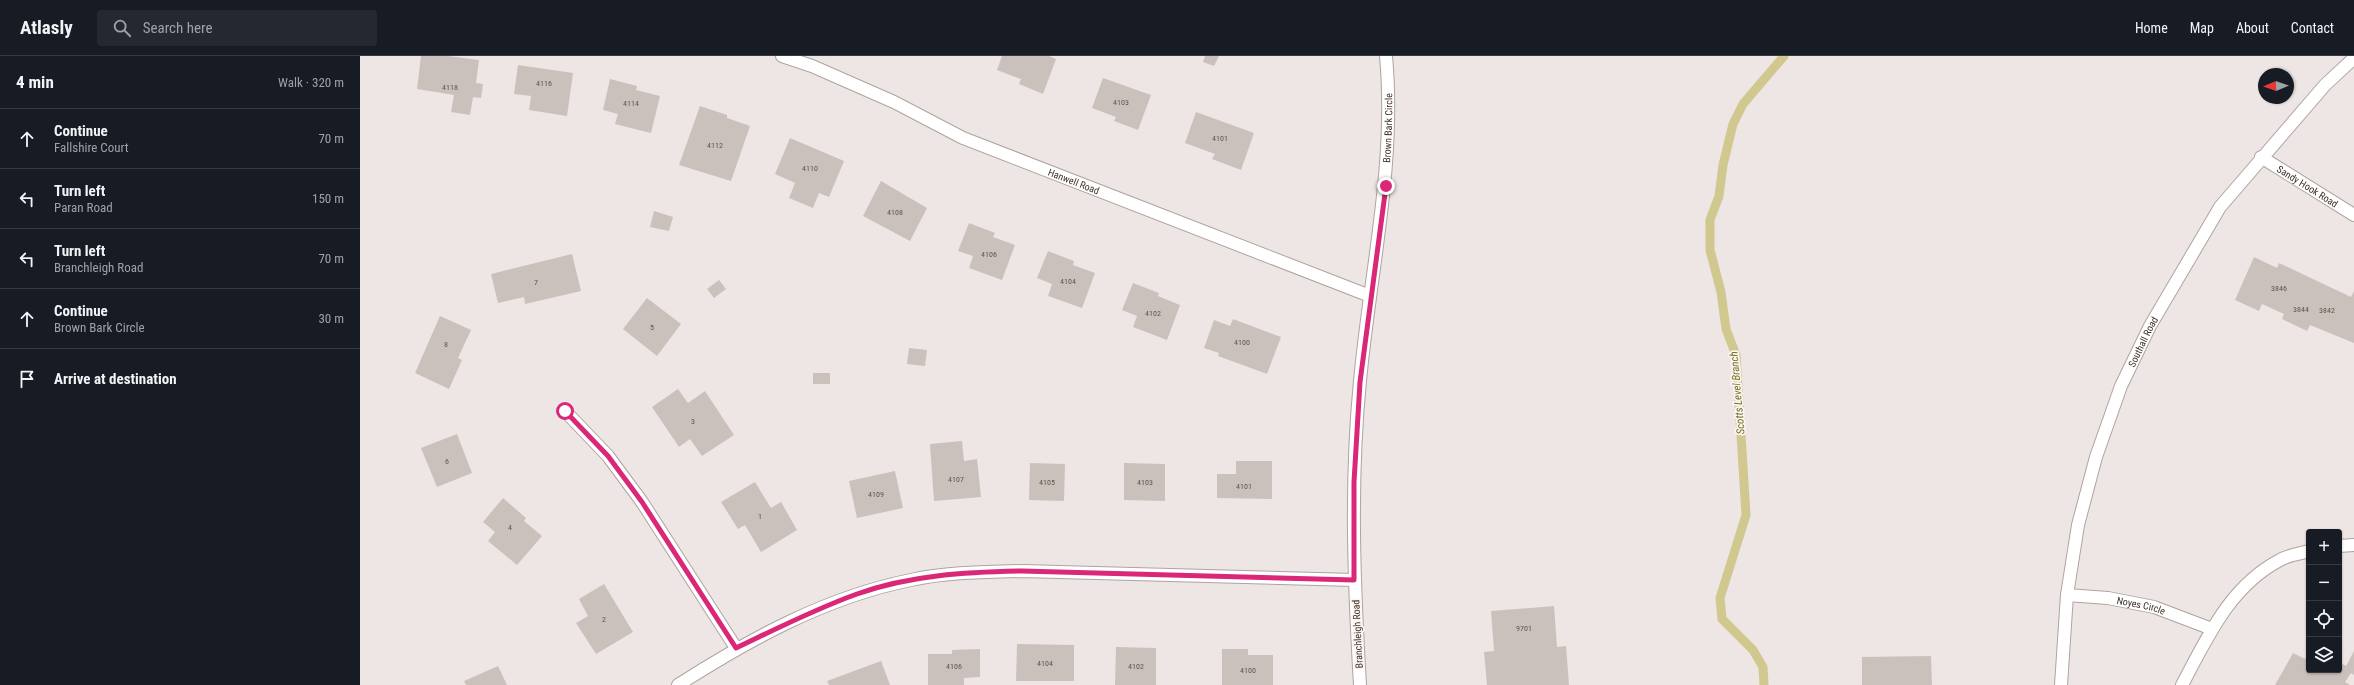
<!DOCTYPE html>
<html lang="en">
<head>
<meta charset="utf-8">
<style>
  body { margin:0; font-family:"Roboto Condensed",sans-serif; background:#242831; color:#f1f3f6 }
  .controls { position:absolute; right:12px; bottom:12px; display:grid; overflow:hidden; border-radius:4px; box-shadow:0 1px 3px #0004 }
  .controls button { width:36px; height:36px; display:grid; place-items:center; padding:0; border:0; border-bottom:1px solid #363941; background:#171b24; color:#f1f3f6; font:20px sans-serif }
  .compass { position:absolute; left:1898px; top:12px; width:36px; height:36px; border-radius:50%; background:#171b24; box-shadow:0 1px 3px #0004; rotate:268deg }
  .stop { position:absolute; width:12px; height:12px; margin:-9px; border:3px solid #db2777; border-radius:50%; background:#fff }
  .stop.end { background:#db2777; border-color:#fff; box-shadow:0 1px 4px #0008 }
  .list { margin:0; padding:0; list-style:none }
  h2 { display:flex; justify-content:space-between; align-items:center; height:52px; margin:0; padding:0 16px; font-size:17px }
  h2 small { font-size:13px; font-weight:400; color:#9ea1a6 }
  .list li { display:grid; grid-template-columns:26px 1fr auto; gap:12px; align-items:center; box-sizing:border-box; height:60px; padding:0 16px; border-top:1px solid #363941 }
  .list b { display:block; font-size:15px; white-space:nowrap }
  .list p { margin:0; font-size:13px; white-space:nowrap; color:#9ea1a6 }
  .list em { font-size:13px; font-style:normal; color:#9ea1a6 }
  .icon { flex:none; width:22px; height:22px; fill:none; stroke:currentColor; stroke-width:2; stroke-linecap:round; stroke-linejoin:round }
  .map { position:relative; flex:none; width:1994px; height:629px; overflow:hidden }
  header { display:flex; align-items:center; gap:24px; box-sizing:border-box; height:56px; padding:0 20px; background:#171b24; border-bottom:1px solid #363941 }
  header strong { font-size:19px }
  nav { display:flex; gap:22px; margin-inline-start:auto; font-size:14px }
  .search { width:280px; height:36px; background:#242831; display:flex; align-items:center; gap:10px; box-sizing:border-box; padding:0 14px; border-radius:4px; color:#9ea1a6; font-size:15px }
  main { display:flex }
  aside { flex:1; background:#171b24 }
  .map>svg:first-child { display:block }
</style>
</head>
<body>
<header>
<strong>Atlasly</strong>
<div class="search"><svg class="icon" aria-label="search" viewBox="0 0 24 24"><circle cx="10" cy="10" r="6"/><path d="M15 15l6 6"/></svg>Search here</div>
<nav><a>Home</a><a>Map</a><a>About</a><a>Contact</a></nav>
</header>
<main>
<aside>
<h2>4 min<small>Walk · 320 m</small></h2>
<ul class="list">
<li><svg class="icon" aria-label="ahead" viewBox="0 0 24 24"><path d="M12 20V5M6 11l6-6 6 6"/></svg><div><b>Continue</b><p>Fallshire Court</p></div><em>70 m</em></li>
<li><svg class="icon" aria-label="left" viewBox="0 0 24 24"><path d="M17 20v-9H6M10 6l-5 5 5 5"/></svg><div><b>Turn left</b><p>Paran Road</p></div><em>150 m</em></li>
<li><svg class="icon" aria-label="left" viewBox="0 0 24 24"><path d="M17 20v-9H6M10 6l-5 5 5 5"/></svg><div><b>Turn left</b><p>Branchleigh Road</p></div><em>70 m</em></li>
<li><svg class="icon" aria-label="ahead" viewBox="0 0 24 24"><path d="M12 20V5M6 11l6-6 6 6"/></svg><div><b>Continue</b><p>Brown Bark Circle</p></div><em>30 m</em></li>
<li><svg class="icon" aria-label="arrive" viewBox="0 0 24 24"><path d="M6 21V4h12l-3 4 3 4H6"/></svg><div><b>Arrive at destination</b></div></li>
</ul>
</aside>
<div class="map">
<svg width="1994" height="629" viewBox="0 0 1994 629">
  <rect width="100%" height="100%" fill="#ede6e4"/>
  <g fill="none" stroke-linecap="round" stroke-linejoin="round">
    <!-- stream -->
    <path stroke="#d0c88e" stroke-width="9" d="M1404 629 1403 611 1393 594 1362 563 1360 542 1386 459 1376 299 1366 273 1361 236 1350 194V164L1359 140 1363 109 1373 68 1383 48 1424 0"/>
  </g>
  <!-- building -->
  <path fill="#cbc1bc" d="M61 0H88L119 4 116 27 123 28 121 42 113 41 110 59 91 56 94 39 57 33Z
    M642 0H689L696 3 683 38 659 28 661 23 637 14Z
    M845 0H859L854 10 843 6Z
    M158 9 213 17 207 60 169 54 171 40 154 38Z
    M743 22 791 39 778 74 754 65 756 61 732 52Z
    M250 23 277 30 276 34 300 40 291 77 255 68 258 58 243 54Z
    M340 50 367 59V62L390 70 371 125 319 109Z
    M836 56 894 77 881 114 852 103 855 98 825 87Z
    M430 82 484 105 469 141 459 137 453 152 429 142 435 127 415 118Z
    M521 125 567 152 550 185 503 160Z
    M294 155 313 161 309 175 290 171Z
    M609 167 635 177 633 181 655 189 642 224 609 212 613 200 598 195Z
    M688 195 714 205 713 209 735 217 722 252 688 240 692 228 677 222Z
    M212 198 221 235 165 248 164 241 138 247 131 218Z
    M1894 201 1917 212 1919 207 1991 241 1994 235V287L1950 269 1947 275 1922 263 1924 258 1902 248 1899 255 1875 244Z
    M359 224 366 233 354 242 347 233Z
    M773 227 799 237 798 240 820 249 807 284 773 271 777 260 762 254Z
    M287 242 321 268 297 300 263 273Z
    M80 260 111 274 98 302 102 304 89 333 55 317Z
    M873 263 921 281 907 318 858 300 859 297 844 292 854 264 870 270Z
    M549 292 567 294 565 310 547 308Z
    M453 317H470V328H453Z
    M318 333 328 347 345 335 374 379 342 400 330 383 319 391 292 351Z
    M97 378 112 417 77 431 61 392Z
    M602 385 604 405 617 403 621 441 574 445 570 388Z
    M876 405H912V443L857 442V418H876Z
    M670 407 705 408 704 445 669 444Z
    M764 407 805 408V445L764 444Z
    M535 415 543 452 497 462 489 425Z
    M395 426 411 452 421 446 437 474 401 496 385 469 378 473 361 446Z
    M143 442 166 462 164 465 182 480 157 509 128 485 135 476 123 466Z
    M244 528 273 576 236 598 216 567 228 560 219 543Z
    M1194 550 1197 591 1206 590 1209 629H1127L1124 596 1134 595 1131 555Z
    M657 588 714 589V625H656Z
    M756 591 796 592V629H755Z
    M620 593V621L604 622V629H568V598H592V594Z
    M862 593H888V599H913V629H862Z
    M1949 595V614H1979V606L1986 610 1994 595V619L1991 617 1985 626 1990 629H1915L1933 597 1945 603Z
    M1571 600 1572 629H1502V601Z
    M521 605 530 629H469L467 625Z
    M138 610 147 629H106L104 625Z"/>
  <g fill="none" stroke-linecap="round" stroke-linejoin="round">
    <!-- minor casing -->
    <g stroke="#aea49f" stroke-width="14">
      <g id="minor">
        <path id="s1" d="M422 0 452 10 534 46 603 82 1010 240"/>
        <path id="s2" d="M1901 101 1994 159"/>
        <path d="M205 355 248 400 282 446 376 592"/>
        <path d="M1979 490 1994 489"/>
        <path id="s3" d="M1707 539 1748 542 1794 551 1852 573"/>
        <path d="M318 629C390 583 466 541 551 524 587 516 625 516 662 515L994 524"/>
        <path id="s4" d="M1000 629C994 528 990 426 1000 325 1010 216 1036 109 1026 0"/>
        <path id="s5" d="M1701 629 1707 539 1718 469 1736 401 1761 330 1790 270 1860 151 1965 29 1994 2"/>
        <path d="M1822 629C1847 582 1870 530 1920 504 1928 499 1940 498 1949 495"/>
      </g>
    </g>
    <!-- minor -->
    <use href="#minor" stroke="#fff" stroke-width="12"/>
  </g>
  <g fill="none" stroke-linecap="round" stroke-linejoin="round">
    <!-- route -->
    <path stroke="#db2777" stroke-width="5" d="M205 355 248 400 282 446 376 592C416 573 455 553 497 538 550 519 607 516 662 515L994 524V426L1000 326 1026 130"/>
  </g>
  <g text-anchor="middle" stroke-width="3.5" stroke-linejoin="round" paint-order="stroke">
    <!-- number labels -->
    <g font-size="8" fill="#61544a">
      <text x="184" y="30">4116</text>
      <text x="90" y="34">4118</text>
      <text x="761" y="49">4103</text>
      <text x="271" y="50">4114</text>
      <text x="860" y="85">4101</text>
      <text x="355" y="92">4112</text>
      <text x="450" y="115">4110</text>
      <text x="535" y="159">4108</text>
      <text x="629" y="201">4106</text>
      <text x="708" y="228">4104</text>
      <text x="176" y="229">7</text>
      <text x="1919" y="235">3846</text>
      <text x="1941" y="256">3844</text>
      <text x="1967" y="257">3842</text>
      <text x="793" y="260">4102</text>
      <text x="292" y="274">5</text>
      <text x="882" y="289">4100</text>
      <text x="86" y="291">8</text>
      <text x="333" y="368">3</text>
      <text x="87" y="408">6</text>
      <text x="596" y="426">4107</text>
      <text x="687" y="429">4105</text>
      <text x="785" y="429">4103</text>
      <text x="884" y="433">4101</text>
      <text x="516" y="441">4109</text>
      <text x="400" y="463">1</text>
      <text x="150" y="474">4</text>
      <text x="244" y="566">2</text>
      <text x="1164" y="575">9701</text>
      <text x="685" y="610">4104</text>
      <text x="594" y="613">4106</text>
      <text x="776" y="613">4102</text>
      <text x="888" y="617">4100</text>
    </g>
    <!-- street labels -->
    <g font-size="10" fill="#3e3024" stroke="#f9f6f4">
      <text dy="4" stroke="none"><textPath href="#s4" startOffset="559">Brown Bark Circle</textPath></text>
      <text dy="4" stroke="none"><textPath href="#s1" startOffset="318">Hanwell Road</textPath></text>
      <text dy="4" stroke="none"><textPath href="#s2" startOffset="55">Sandy Hook Road</textPath></text>
      <text dy="4" stroke="none"><textPath href="#s5" startOffset="356">Southall Road</textPath></text>
      <text dy="4" stroke="none"><textPath href="#s3" startOffset="75">Noyes Circle</textPath></text>
      <text transform="translate(997 578) rotate(-93)" y="4">Branchleigh Road</text>
    </g>
    <!-- water labels -->
    <g font-size="11" font-style="italic" fill="#796f1f" stroke="#f9f6f4">
      <text transform="translate(1377 337) rotate(-95)" y="4">Scotts Level Branch</text>
    </g>
  </g>
</svg>
<div class="controls">
<button>+</button>
<button>−</button>
<button><svg class="icon" aria-label="locate" viewBox="0 0 24 24"><circle cx="12" cy="12" r="6"/><path d="M12 2v4M12 18v4M2 12h4M18 12h4"/></svg></button>
<button><svg class="icon" aria-label="layers" viewBox="0 0 24 24"><path d="M12 4l9 5-9 5-9-5zM3 14l9 5 9-5"/></svg></button>
</div>
<svg class="compass" viewBox="-18 -18 36 36"><path d="M0-13l5 13h-10z" fill="#e53935"/><path d="M0 13l5-13h-10z" fill="#9ea1a6"/></svg>
<div class="stop" style="left:205px;top:355px"></div>
<div class="stop end" style="left:1026px;top:130px"></div>
</div>
</main>
</body>
</html>
